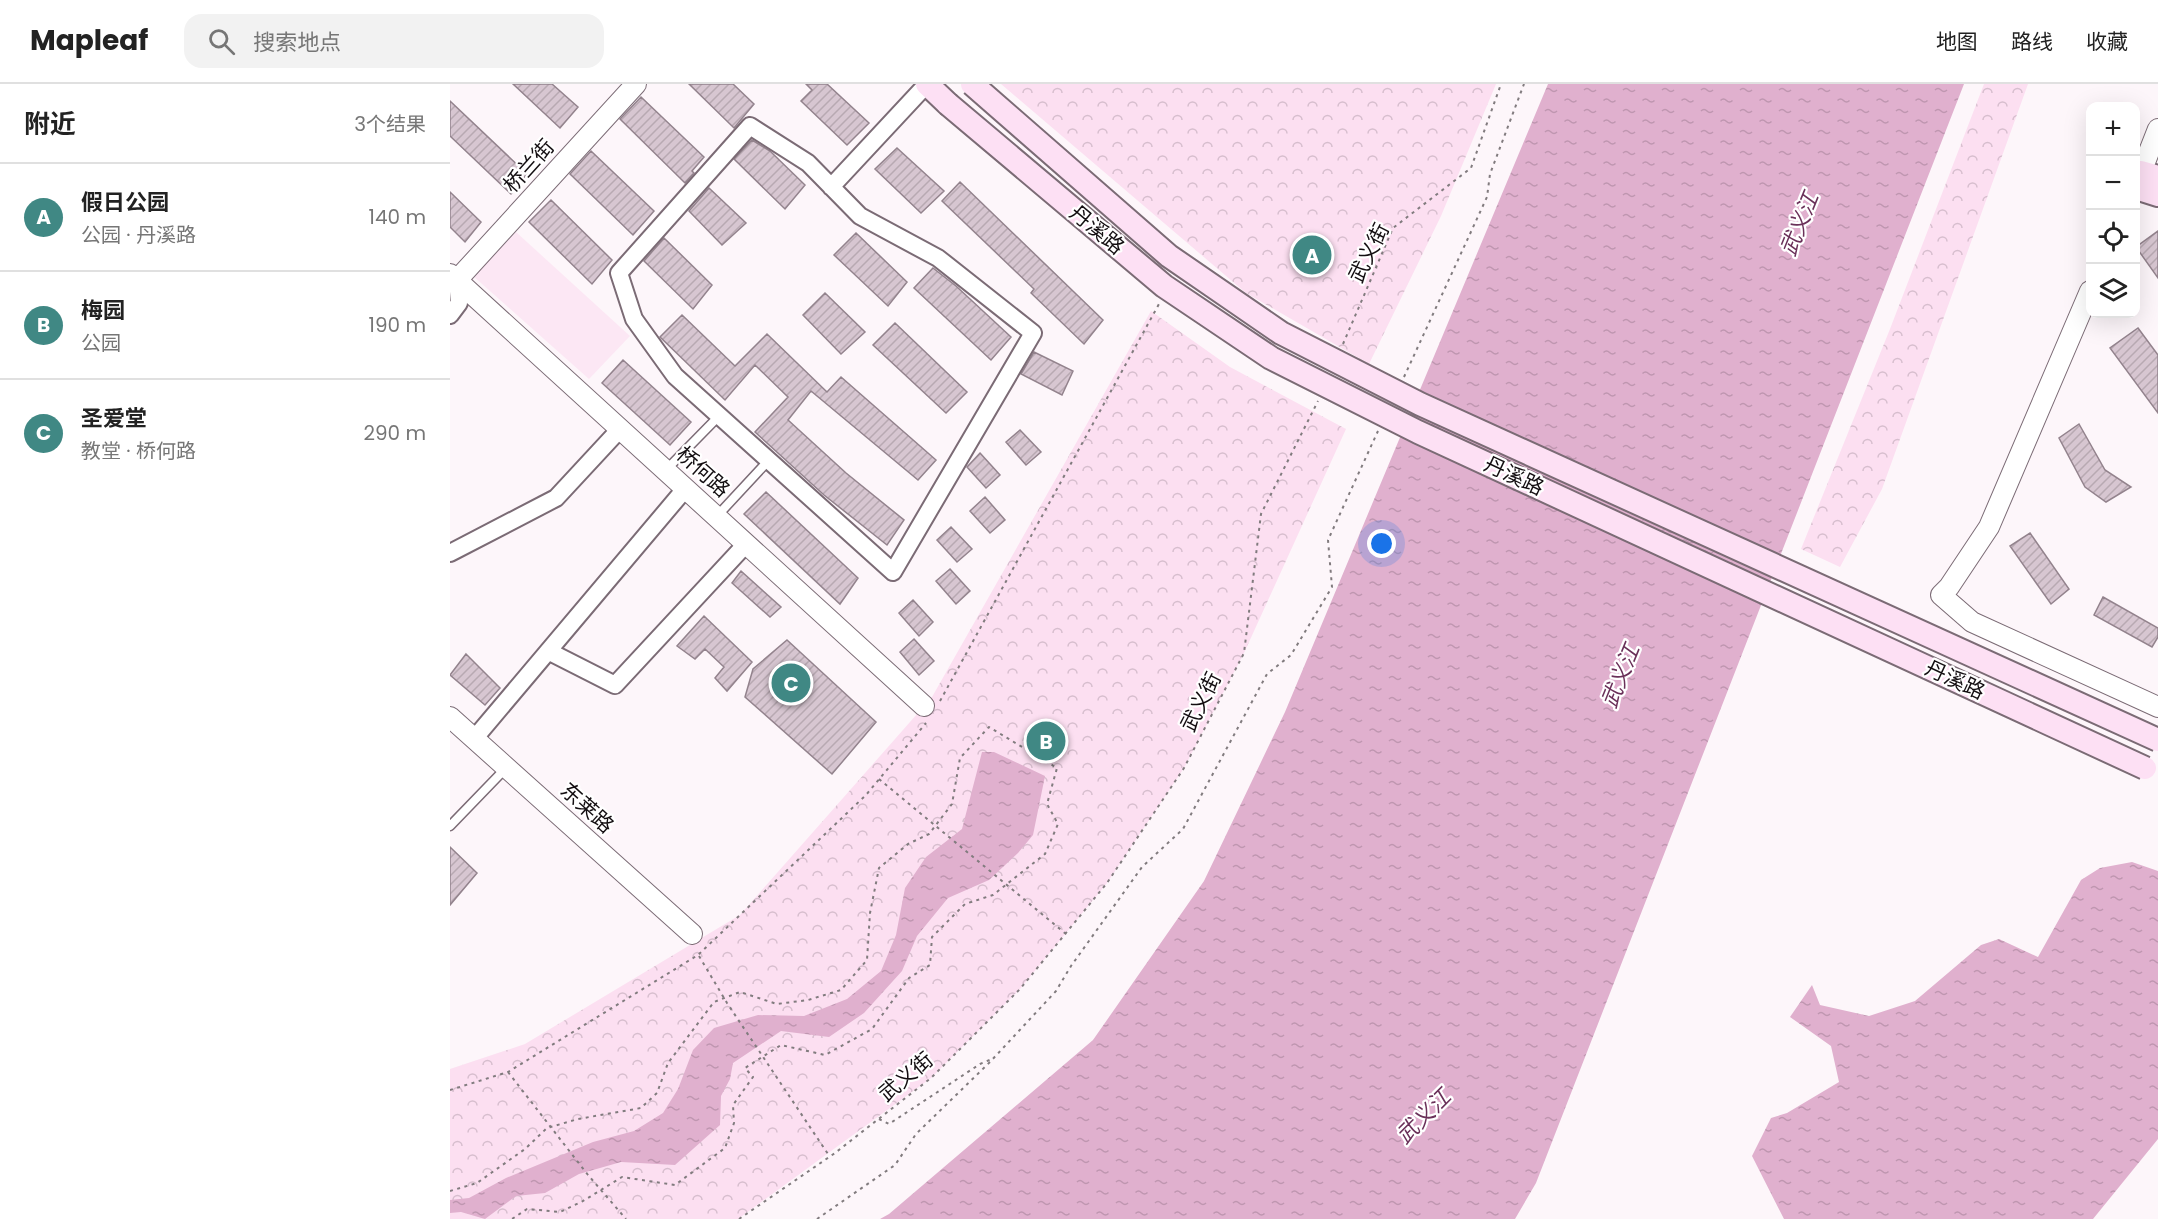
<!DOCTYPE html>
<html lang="zh">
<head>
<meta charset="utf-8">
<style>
  body { margin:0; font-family:Poppins,"Noto Sans SC",sans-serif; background:#f2f2f2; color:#222 }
  .controls { position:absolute; right:18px; top:18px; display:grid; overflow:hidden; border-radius:12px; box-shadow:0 6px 24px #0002 }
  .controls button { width:54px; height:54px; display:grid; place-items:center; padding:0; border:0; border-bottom:2px solid #e0e0e0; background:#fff; color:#222; font:30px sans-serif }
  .you { position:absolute; left:932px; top:460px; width:21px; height:21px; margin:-15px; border:4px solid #fff; border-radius:50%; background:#1a73e8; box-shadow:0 0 0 9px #1a73e833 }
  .badge { display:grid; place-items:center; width:39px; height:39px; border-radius:50%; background:#408884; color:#fff; font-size:20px; font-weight:700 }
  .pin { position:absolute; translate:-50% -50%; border:3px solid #fff; box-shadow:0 2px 6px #0006 }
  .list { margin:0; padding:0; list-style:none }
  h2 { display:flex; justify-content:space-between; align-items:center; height:78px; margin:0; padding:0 24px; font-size:26px }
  h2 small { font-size:20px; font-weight:400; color:#767676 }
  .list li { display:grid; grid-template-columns:39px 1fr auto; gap:18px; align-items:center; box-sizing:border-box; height:108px; padding:0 24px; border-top:2px solid #e0e0e0 }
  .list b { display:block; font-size:22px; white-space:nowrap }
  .list p { margin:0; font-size:20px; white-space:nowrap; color:#767676 }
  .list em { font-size:20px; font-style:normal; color:#767676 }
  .icon { flex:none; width:33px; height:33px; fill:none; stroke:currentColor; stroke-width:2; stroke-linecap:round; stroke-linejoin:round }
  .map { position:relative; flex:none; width:1708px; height:1135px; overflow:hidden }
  header { display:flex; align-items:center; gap:36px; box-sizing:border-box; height:84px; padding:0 30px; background:#fff; border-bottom:2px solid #e0e0e0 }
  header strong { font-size:28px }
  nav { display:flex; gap:33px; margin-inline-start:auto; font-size:21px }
  .search { width:420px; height:54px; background:#f2f2f2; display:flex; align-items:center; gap:15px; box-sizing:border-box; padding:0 21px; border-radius:18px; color:#767676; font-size:22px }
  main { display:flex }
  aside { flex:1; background:#fff }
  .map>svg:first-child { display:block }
</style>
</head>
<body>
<header>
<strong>Mapleaf</strong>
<div class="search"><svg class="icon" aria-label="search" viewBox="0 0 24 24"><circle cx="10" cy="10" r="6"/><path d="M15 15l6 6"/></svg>搜索地点</div>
<nav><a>地图</a><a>路线</a><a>收藏</a></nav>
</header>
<main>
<aside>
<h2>附近<small>3个结果</small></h2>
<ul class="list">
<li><span class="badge">A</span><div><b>假日公园</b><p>公园 · 丹溪路</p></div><em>140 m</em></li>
<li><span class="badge">B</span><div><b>梅园</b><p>公园</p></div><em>190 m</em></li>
<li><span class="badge">C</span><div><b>圣爱堂</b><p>教堂 · 桥何路</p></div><em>290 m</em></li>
</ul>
</aside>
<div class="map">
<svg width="1708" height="1135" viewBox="0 0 1708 1135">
  <defs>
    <pattern id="park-crowns" width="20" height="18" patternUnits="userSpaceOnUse" patternTransform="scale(1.5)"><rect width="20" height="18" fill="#fcdff1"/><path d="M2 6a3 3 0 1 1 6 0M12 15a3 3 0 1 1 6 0" fill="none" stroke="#d7bece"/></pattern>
    <pattern id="water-ripples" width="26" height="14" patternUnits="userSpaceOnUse" patternTransform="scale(1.5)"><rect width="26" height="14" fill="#e0b0ce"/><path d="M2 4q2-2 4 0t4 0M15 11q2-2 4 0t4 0" fill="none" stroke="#bf96b0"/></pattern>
    <pattern id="building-hatch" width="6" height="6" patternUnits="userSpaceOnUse" patternTransform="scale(1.5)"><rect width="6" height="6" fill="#d7c6d1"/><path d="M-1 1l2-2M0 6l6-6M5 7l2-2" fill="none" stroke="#b8a9b2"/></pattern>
  </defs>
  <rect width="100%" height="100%" fill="#fdf6fa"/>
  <!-- built -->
  <path fill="#fce7f4" d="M66 148 180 252 139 295 23 192Z"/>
  <!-- park -->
  <path fill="url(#park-crowns)" d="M551 0H1046L991 132 919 280 796 209Z
    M1534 0H1578L1432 405 1390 483 1351 465 1440 245Z
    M701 227 780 283 896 345 794 569 734 684 657 799 570 905 481 994 288 1135H0V985L75 960 290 831 482 613Z"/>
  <!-- water -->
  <path fill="url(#water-ripples)" d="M1098 0H1514L1086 1099 1065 1135H430L439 1130 643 956 754 797 835 628Z
    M532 668H544L595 692 583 751 568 769 539 796 498 814 467 852 452 887 414 929 379 953 331 947 283 979 280 995 271 1012 270 1041 225 1081 171 1078 129 1090 95 1109 66 1112 35 1135 11 1128 0 1129V1116L19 1114 56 1094 143 1058 184 1047 213 1029 228 1005 243 966 264 944 308 931 354 932 397 915 431 887 446 851 455 804 476 773 512 745Z
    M1682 778 1708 787V1055L1643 1135H1334L1302 1072 1321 1034 1337 1029 1389 998 1381 962 1340 933 1362 901 1370 921 1419 932 1465 917 1531 861 1549 855 1588 873 1631 796 1650 784Z"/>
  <!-- building -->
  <path fill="url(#building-hatch)" stroke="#93838d" stroke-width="1.5" d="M63 0H102L128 23 110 44Z
    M239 0H283L304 20 284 44Z
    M356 0H377L419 39 397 61 351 17 362 6Z
    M191 13 254 73 242 87 244 89 235 99 170 35Z
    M0 17 77 90 61 110 0 52Z
    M302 56 320 67 355 101 335 125 284 75Z
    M447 64 494 107 471 129 425 85Z
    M141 67 204 127 183 151 120 90Z
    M510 98 653 236 634 260 581 209 584 205 492 117Z
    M259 104 296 139 272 161 239 127Z
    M0 108 31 138 15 158 0 143Z
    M101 116 162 176 142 200 79 138Z
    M1708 147V194L1686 163Z
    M406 149 457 198 438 222 384 171Z
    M214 154 262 201 243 225 194 177Z
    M483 184 506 202 561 253 541 276 464 204Z
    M375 209 415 248 391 270 353 231Z
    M232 231 285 282 317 250 377 308 391 293 486 376 468 396 361 307 338 336 396 389 454 436 437 461 374 411 305 348 338 313 305 281 275 316 210 253Z
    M445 239 517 308 496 329 423 261Z
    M1688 244 1708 271V329L1660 264Z
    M584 268 623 287 612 311 571 290Z
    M173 276 241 338 220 361 152 299Z
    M1629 340 1655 386 1681 403 1656 418 1635 403 1609 354Z
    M570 346 591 368 576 381 556 358Z
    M530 369 550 391 536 404 517 383Z
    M316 408 408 494 390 520 294 430Z
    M535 413 555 436 540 449 520 427Z
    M501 443 522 465 507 478 487 456Z
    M1580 449 1619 505 1601 520 1560 462Z
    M500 485 520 507 506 520 486 497Z
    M291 487 331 523 320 533 282 499Z
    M1653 513 1708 544V553L1702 563 1644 531Z
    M463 516 483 538 469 552 449 529Z
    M254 532 302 578 277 607 265 594 274 583 255 565 245 575 227 562Z
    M464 555 484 577 469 591 450 568Z
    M337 556 426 638 382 690 295 613 303 585Z
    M16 570 50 604 35 621 0 591Z
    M0 763 27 789 0 821Z"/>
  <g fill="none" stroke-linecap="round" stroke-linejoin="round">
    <!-- service casing -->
    <g stroke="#7b6b75" stroke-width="11">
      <path id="service" d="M216 386 269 332
        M267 432 319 376
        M0 742 56 684"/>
    </g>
    <!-- minor casing -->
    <g stroke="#7b6b75" stroke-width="20">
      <path id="minor" d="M300 42 358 79 410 132 488 174 583 249 443 488 225 292 184 235 169 189Z
        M381 103 477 0
        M0 231 9 219 7 196
        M0 469 106 414 170 345
        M98 567 165 601 296 460
        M24 655 235 405"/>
    </g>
    <!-- tertiary casing -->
    <g stroke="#7b6b75" stroke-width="22">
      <path id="tertiary" d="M1686 101 1708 45
        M0 190 474 622
        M7 196 186 0
        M1640 207 1539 443 1499 503 1491 511 1522 538 1708 623
        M0 633 242 850"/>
    </g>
    <!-- secondary casing -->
    <g stroke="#7b6b75" stroke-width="26">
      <path id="secondary" d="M477 0 498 20
        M1691 88 1708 93
        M1686 104 1708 111"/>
    </g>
    <!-- path -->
    <path stroke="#817b7e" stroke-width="2" stroke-dasharray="3 4.5" stroke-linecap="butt" d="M893 260 943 144 1021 84 1051 0
      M954 293 1037 113 1040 90 1074 0
      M490 617 709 220
      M429 695 616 850
      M249 872 277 919 380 1073
      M58 988 138 1091 176 1135
      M0 1006 58 988 248 871 416 711 476 639
      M429 1035 439 1040 530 980 542 975
      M0 1107 27 1099 75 1065 97 1044 128 1035 191 1024 207 1009 218 979 264 918 290 908 327 920 358 916 391 906 417 876 420 829 429 784 458 760 479 750 502 720 510 674 539 643 607 684 597 720 608 740 595 770 543 811 515 820 482 853 480 881 459 894 422 945 375 971 331 961 295 984 303 993 283 1021 284 1039 275 1064 225 1101 172 1093 133 1117 110 1128 77 1125 62 1135
      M289 1135 385 1069 481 994 570 905 657 799 734 684 794 569 811 430 868 317
      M367 1135 445 1081 466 1050 540 978 606 907 621 882 692 783 733 745 817 590 841 571 882 503 878 456 928 347"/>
    <!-- service -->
    <use href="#service" stroke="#fff" stroke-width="8"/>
    <!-- minor -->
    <use href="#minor" stroke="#fff" stroke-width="16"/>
    <!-- tertiary -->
    <use href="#tertiary" stroke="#fff" stroke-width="20"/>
    <!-- secondary -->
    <use href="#secondary" stroke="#fde0f4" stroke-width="22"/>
    <!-- secondary-bridge casing -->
    <g stroke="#7b6b75" stroke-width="26" stroke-linecap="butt">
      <path id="secondary-bridge" d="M522 0 719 172 831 249 970 320 1708 656
        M498 20 714 202 821 274 968 348 1695 684"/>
    </g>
    <!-- secondary-bridge -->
    <use href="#secondary-bridge" stroke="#fde0f4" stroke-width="22"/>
  </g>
  <g text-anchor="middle" stroke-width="4.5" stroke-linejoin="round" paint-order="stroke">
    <!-- street labels -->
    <g font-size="21" fill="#130e11" stroke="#fff">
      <text transform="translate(79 82) rotate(-48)" y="7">桥兰街</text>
      <text transform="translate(647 146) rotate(40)" y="7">丹溪路</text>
      <text transform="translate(919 169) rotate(-63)" y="7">武义街</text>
      <text transform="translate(253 388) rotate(42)" y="7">桥何路</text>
      <text transform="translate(1064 392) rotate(25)" y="7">丹溪路</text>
      <text transform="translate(1505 596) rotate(25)" y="7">丹溪路</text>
      <text transform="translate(751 618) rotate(-63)" y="7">武义街</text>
      <text transform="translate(137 724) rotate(42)" y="7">东莱路</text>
      <text transform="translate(456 993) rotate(-40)" y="7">武义街</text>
    </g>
    <!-- water labels -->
    <g font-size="22" font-style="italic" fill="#6a3059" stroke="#fff">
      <text transform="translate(1349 140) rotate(-68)" y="8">武义江</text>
      <text transform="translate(1170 592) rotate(-68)" y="8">武义江</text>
      <text transform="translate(973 1032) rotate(-45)" y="8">武义江</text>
    </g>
  </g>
</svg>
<div class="controls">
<button>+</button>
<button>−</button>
<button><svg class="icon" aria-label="locate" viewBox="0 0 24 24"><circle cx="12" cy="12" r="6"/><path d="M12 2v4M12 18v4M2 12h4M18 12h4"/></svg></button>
<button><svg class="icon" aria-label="layers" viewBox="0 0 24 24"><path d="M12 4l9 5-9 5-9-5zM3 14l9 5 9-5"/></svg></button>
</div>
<div class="you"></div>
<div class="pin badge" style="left:862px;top:171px">A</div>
<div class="pin badge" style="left:596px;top:657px">B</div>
<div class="pin badge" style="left:341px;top:599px">C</div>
</div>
</main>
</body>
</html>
